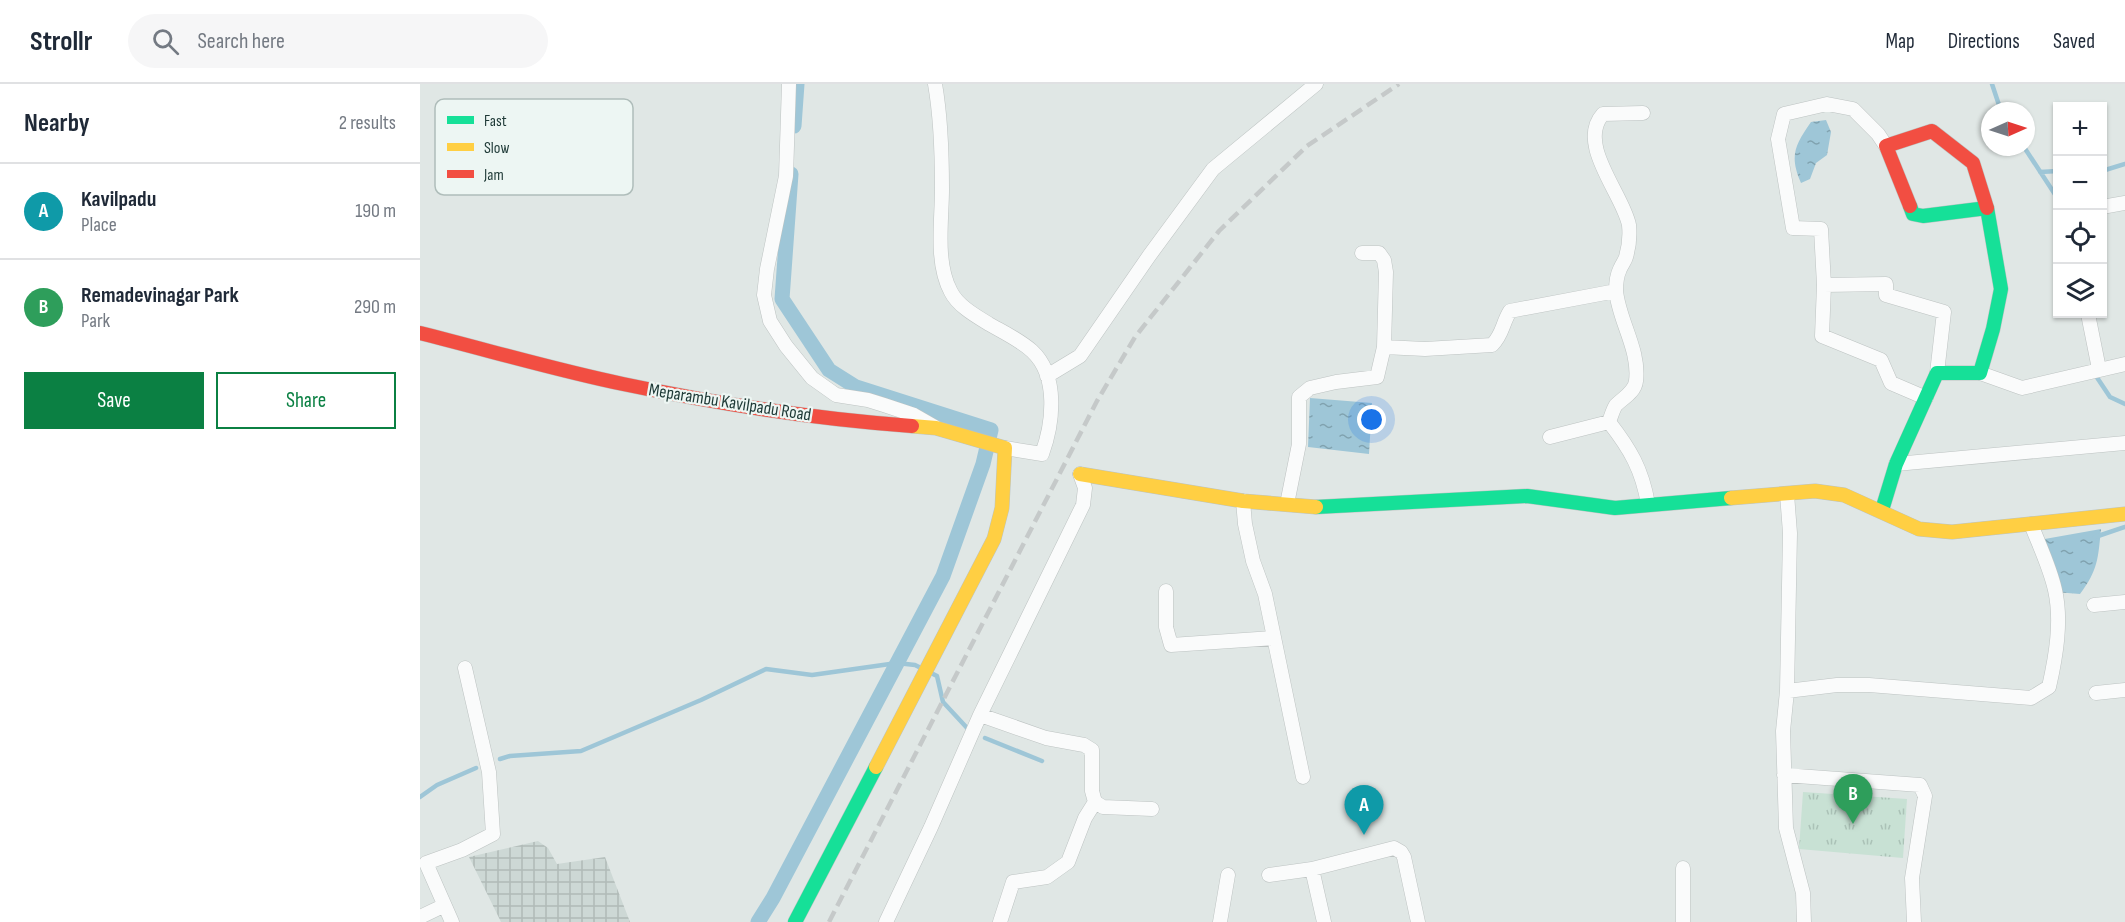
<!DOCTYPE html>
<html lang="en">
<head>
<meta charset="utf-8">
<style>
  body { margin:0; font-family:"Sofia Sans Condensed",sans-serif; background:#f6f6f7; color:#1f2937 }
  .controls { position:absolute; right:18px; top:18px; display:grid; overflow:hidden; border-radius:0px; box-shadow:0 2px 4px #0004 }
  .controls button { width:54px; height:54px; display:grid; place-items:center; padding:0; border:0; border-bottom:2px solid #e0e1e3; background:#fff; color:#1f2937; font:30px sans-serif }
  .compass { position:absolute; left:1561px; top:18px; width:54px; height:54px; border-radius:50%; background:#fff; box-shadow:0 2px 4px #0004; rotate:87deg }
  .you { position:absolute; left:952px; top:336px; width:21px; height:21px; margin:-15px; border:4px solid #fff; border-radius:50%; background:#1a73e8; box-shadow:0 0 0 9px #1a73e833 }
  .badge { display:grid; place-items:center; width:39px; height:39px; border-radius:50%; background:#0b8043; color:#fff; font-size:20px; font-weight:700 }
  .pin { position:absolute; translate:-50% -50px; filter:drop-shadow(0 2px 3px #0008) }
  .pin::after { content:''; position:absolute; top:32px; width:21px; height:18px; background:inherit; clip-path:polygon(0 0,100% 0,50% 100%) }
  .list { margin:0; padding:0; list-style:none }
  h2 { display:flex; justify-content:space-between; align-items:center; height:78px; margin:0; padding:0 24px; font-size:26px }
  h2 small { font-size:20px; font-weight:400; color:#747a83 }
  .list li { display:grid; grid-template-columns:39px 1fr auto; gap:18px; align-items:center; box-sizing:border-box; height:96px; padding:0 24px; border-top:2px solid #e0e1e3 }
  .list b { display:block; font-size:22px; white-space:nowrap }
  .list p { margin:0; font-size:20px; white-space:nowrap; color:#747a83 }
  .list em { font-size:20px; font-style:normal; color:#747a83 }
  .actions { display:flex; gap:12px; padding:18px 24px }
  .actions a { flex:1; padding:14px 0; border:2px solid #0b8043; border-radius:0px; text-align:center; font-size:21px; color:#0b8043 }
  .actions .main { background:#0b8043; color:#fff }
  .icon { flex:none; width:33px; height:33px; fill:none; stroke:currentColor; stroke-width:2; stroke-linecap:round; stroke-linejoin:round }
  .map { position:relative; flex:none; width:1705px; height:838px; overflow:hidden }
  header { display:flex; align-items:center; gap:36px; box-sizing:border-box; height:84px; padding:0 30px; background:#fff; border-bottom:2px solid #e0e1e3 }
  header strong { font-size:28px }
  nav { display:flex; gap:33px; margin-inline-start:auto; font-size:21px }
  .search { width:420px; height:54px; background:#f6f6f7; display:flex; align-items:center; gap:15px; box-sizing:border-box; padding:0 21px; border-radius:33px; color:#747a83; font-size:22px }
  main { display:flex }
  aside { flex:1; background:#fff }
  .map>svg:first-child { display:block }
</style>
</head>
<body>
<header>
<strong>Strollr</strong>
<div class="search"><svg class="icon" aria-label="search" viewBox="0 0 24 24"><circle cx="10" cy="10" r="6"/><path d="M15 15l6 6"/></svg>Search here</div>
<nav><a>Map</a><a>Directions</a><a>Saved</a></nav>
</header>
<main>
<aside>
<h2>Nearby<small>2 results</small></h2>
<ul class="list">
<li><span class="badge" style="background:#0f9aa8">A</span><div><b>Kavilpadu</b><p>Place</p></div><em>190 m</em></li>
<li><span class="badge" style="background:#2e9e5b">B</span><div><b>Remadevinagar Park</b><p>Park</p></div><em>290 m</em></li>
</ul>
<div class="actions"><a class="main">Save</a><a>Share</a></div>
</aside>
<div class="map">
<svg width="1705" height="838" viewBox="0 0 1705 838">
  <defs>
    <pattern id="industrial-grid" width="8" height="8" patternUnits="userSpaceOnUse" patternTransform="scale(1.5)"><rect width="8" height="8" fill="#cdd8d5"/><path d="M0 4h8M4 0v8" fill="none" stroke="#b0bab7"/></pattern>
    <pattern id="grass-tufts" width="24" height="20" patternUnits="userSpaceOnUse" patternTransform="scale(1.5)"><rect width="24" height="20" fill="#c8e1d4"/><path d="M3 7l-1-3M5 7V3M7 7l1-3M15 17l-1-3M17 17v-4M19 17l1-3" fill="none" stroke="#abc2b7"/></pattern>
    <pattern id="water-ripples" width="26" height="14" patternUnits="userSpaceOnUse" patternTransform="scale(1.5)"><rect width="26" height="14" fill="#9ec6d7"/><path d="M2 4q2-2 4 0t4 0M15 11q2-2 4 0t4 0" fill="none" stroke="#80a2af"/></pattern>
  </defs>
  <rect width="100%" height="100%" fill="#e0e7e5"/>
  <!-- industrial -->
  <path fill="url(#industrial-grid)" d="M118 757 128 764 137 780 185 773 210 838H81L49 773Z"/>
  <!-- grass -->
  <path fill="url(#grass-tufts)" d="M1383 708 1487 715 1483 774 1379 765Z"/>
  <!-- water -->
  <path fill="url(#water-ripples)" d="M1406 36 1411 48 1407 71 1396 79 1390 95 1381 99C1369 72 1375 61 1391 38Z
    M890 314 952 319 949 370 888 363Z
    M1681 445C1678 475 1678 486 1660 510L1635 508 1619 456Z"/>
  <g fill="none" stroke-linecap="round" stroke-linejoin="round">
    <!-- stream -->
    <path stroke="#9ec6d7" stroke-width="4.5" d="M1572 0 1581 27
      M1604 63 1638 115
      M1682 87 1705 80
      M1620 88 1638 87
      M1674 289 1690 313 1705 320
      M1675 453 1705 443
      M509 588 517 592 523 618 548 645
      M565 654 622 677
      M80 675 90 672 161 667 281 616 346 585 392 591 477 579 495 581 501 584
      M0 713 17 701 56 684"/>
    <!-- canal -->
    <path stroke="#9ec6d7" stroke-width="15" d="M374 42 377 0
      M338 838 353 814 523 492 563 380 571 346 436 303 409 286 362 215 371 90"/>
    <!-- street casing -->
    <g stroke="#bdc3c2" stroke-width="15">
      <path id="street" d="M369 0 366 92 347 185 344 211 350 237 366 262 392 294 416 311 448 316 464 321 494 331 515 343
        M515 0C521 34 522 70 522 105 522 137 515 179 531 208 538 222 556 232 569 240 583 248 600 256 612 267 639 292 633 340 622 370L585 364
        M1223 29 1183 30C1156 60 1203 110 1209 141 1210 151 1209 163 1206 173 1205 177 1202 180 1200 185 1197 191 1196 201 1196 207 1199 237 1220 266 1216 297 1215 308 1203 314 1196 321 1193 325 1191 333 1189 338 1210 365 1222 385 1228 420
        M1466 62 1458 50 1433 25 1407 20 1364 30 1358 55 1373 144 1401 145 1404 201 1466 200V211L1524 228 1517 289
        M1682 123 1705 119
        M1404 201 1402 252 1461 276 1471 299 1506 314
        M1668 230 1679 285
        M964 263 1005 265 1072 261C1083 250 1082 240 1090 227L1196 207
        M1560 289 1602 304 1705 280
        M627 292 660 272 729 172 793 85 896 0
        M1130 353 1189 338
        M1476 380 1705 359
        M1367 410 1370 449 1367 607 1363 647 1366 744 1383 809 1384 838
        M823 417 825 440 833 477 845 510 883 693
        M867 420 879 360V313L890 304 916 298 957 293 964 263 966 188 964 176 959 169H942
        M746 507V543L751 561 854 554
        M1674 521 1705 518
        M1367 607 1417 601H1449L1611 614 1629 603C1636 572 1642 537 1635 506 1630 483 1619 461 1611 440
        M1676 609 1705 606
        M560 631 626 654 664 661 672 666V707L675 718 683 723 732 725
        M1364 691 1500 701 1505 712 1492 794 1494 838
        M1263 784V838
        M892 785 974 764 981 768 984 773 998 838
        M849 791 892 785 904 838
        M0 833 23 822
        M32 838 6 779 42 766 73 750 69 688 45 584
        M466 838 511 743 560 631 663 421 665 404 660 390
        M580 838 593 798 627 793 648 778 665 734 675 718
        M800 838 808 791"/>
    </g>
    <!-- fast casing -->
    <g stroke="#bcc4c2" stroke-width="15">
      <path id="fast" d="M896 423 1107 412 1195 424 1311 414
        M1462 426 1476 380 1517 289H1560L1573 245 1581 205 1567 124 1503 132 1493 130 1490 122
        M375 838 456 683"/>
    </g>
    <!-- slow casing -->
    <g stroke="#bcc4c2" stroke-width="15">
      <path id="slow" d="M660 390 823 417 896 423
        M1311 414 1395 407 1424 411 1499 445 1532 448 1705 430
        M456 683 574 455 582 424 585 364 516 344 492 342"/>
    </g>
    <!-- jam casing -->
    <g stroke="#bcc4c2" stroke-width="15">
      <path id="jam" d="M1490 122 1466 62 1512 47 1553 79 1567 124
        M0 249C68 266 135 286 203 300 298 320 396 335 492 342"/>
    </g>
    <!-- street -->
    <use href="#street" stroke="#fafbfb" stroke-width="14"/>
    <!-- fast -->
    <use href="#fast" stroke="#16e098" stroke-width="14"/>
    <!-- slow -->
    <use href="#slow" stroke="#ffcf43" stroke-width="14"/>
    <!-- jam -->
    <use href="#jam" stroke="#f24e42" stroke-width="14"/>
    <!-- rail -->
    <path stroke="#c5c9c9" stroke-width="4.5" stroke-dasharray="12 6" stroke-linecap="butt" d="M409 838 677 317 715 253 799 147 887 62 979 0"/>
  </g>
  <g text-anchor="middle" stroke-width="4.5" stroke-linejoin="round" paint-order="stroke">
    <!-- street labels -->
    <g font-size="18" fill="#1e3936" stroke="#edf6f3">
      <text transform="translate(310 318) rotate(9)" y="6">Meparambu Kavilpadu Road</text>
    </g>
  </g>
  <!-- legend -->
  <rect x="15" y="15" width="198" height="96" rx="9" fill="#edf6f3" stroke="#afbdba" stroke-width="1.5"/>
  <rect x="27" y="32" width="27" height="8" fill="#16e098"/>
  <rect x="27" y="59" width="27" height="8" fill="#ffcf43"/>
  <rect x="27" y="86" width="27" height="8" fill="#f24e42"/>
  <g font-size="16" fill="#1e3936">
    <text x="64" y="42">Fast</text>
    <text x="64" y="69">Slow</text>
    <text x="64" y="96">Jam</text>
  </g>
</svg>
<div class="controls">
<button>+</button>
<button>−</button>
<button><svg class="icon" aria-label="locate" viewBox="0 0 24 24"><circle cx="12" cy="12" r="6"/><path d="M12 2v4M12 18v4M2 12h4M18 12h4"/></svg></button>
<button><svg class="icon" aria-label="layers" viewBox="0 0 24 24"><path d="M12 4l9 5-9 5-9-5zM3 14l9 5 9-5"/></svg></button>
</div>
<svg class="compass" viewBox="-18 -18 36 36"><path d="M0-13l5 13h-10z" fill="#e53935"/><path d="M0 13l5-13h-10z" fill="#747a83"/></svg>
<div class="you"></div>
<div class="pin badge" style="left:944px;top:751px;background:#0f9aa8">A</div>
<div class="pin badge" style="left:1433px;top:740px;background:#2e9e5b">B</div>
</div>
</main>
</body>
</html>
